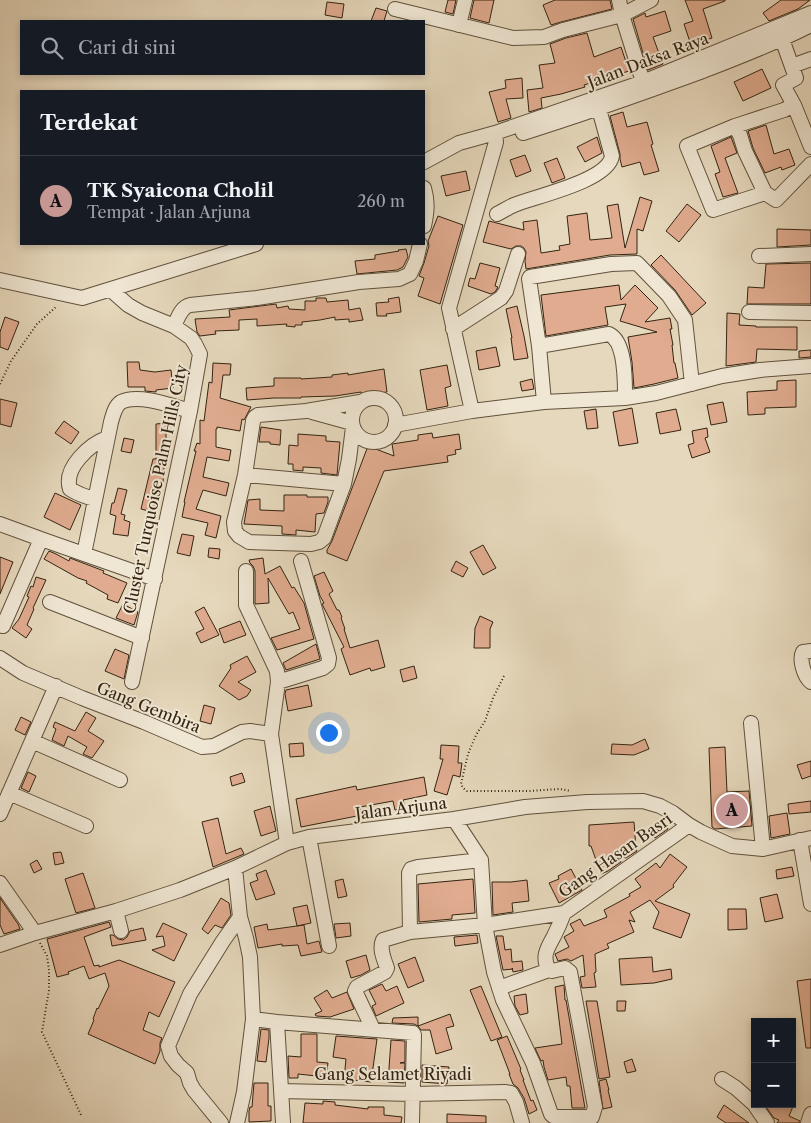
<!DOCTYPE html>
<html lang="id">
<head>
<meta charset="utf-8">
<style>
  body { margin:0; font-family:"Libre Caslon Text",serif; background:#242831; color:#f1f3f6 }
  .controls { position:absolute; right:15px; bottom:15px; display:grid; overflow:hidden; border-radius:0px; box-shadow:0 2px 8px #0003 }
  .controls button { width:45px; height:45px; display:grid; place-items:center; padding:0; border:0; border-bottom:1px solid #363941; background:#171b24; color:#f1f3f6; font:25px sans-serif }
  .you { position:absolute; left:328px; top:732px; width:18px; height:18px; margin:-12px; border:4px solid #fff; border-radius:50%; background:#1a73e8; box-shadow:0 0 0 8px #1a73e833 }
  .badge { display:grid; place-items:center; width:32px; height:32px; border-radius:50%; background:#c59692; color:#111; font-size:16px; font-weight:700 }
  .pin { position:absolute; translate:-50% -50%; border:2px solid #fff; box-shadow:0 1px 5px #0006 }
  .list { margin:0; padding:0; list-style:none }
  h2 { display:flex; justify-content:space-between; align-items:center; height:65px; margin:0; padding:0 20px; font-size:21px }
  h2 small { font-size:16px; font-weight:400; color:#9ea1a6 }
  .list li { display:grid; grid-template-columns:32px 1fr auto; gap:15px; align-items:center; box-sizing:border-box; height:90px; padding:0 20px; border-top:1px solid #363941 }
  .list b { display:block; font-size:19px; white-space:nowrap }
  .list p { margin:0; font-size:16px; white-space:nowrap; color:#9ea1a6 }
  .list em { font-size:16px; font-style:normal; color:#9ea1a6 }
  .icon { flex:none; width:28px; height:28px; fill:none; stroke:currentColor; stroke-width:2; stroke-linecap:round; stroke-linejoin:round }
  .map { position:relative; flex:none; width:811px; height:1123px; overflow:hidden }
  .search { position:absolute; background:#171b24; box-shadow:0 2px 8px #0003; left:20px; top:20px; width:405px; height:55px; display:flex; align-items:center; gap:12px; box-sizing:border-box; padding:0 18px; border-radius:0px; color:#9ea1a6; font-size:19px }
  .panel { position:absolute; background:#171b24; box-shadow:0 2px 8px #0003; left:20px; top:90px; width:405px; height:155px; border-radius:0px }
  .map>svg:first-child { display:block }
</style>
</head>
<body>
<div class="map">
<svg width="811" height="1123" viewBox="0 0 811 1123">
  <rect width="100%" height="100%" fill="#e6d8bc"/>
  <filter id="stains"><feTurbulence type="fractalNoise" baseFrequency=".004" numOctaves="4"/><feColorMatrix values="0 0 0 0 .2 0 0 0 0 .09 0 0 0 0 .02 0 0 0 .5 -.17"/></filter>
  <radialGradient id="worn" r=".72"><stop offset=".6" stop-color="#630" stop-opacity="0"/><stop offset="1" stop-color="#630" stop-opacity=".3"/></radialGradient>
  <!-- building -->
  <path fill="#e0ab8f" stroke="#332411" d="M448 0H456L453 14 445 12Z
    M474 0H494L489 23 470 18Z
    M555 0H610L612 9 561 22 551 25 543 5Z
    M685 0H725V1L703 9 712 38 691 45 684 24 693 21Z
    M781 0H810L798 9 769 21 763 13Z
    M327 2 344 4 342 18 325 15Z
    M376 8 387 11 384 21H371Z
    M665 11 671 31 653 37 663 64 648 70 633 19 645 13 646 17Z
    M587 33 594 57 621 47 629 71 584 85 585 87 561 94 541 98 542 108 529 112 527 90 543 88 539 65 555 63 550 44 566 38Z
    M762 69 771 88 743 101 734 82Z
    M522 78 523 98 506 99 511 118 498 122 489 92 506 88 505 80Z
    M623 112 627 127 647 122 653 144 651 145 659 171 644 175 640 162 622 167 620 159V154L610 116Z
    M766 125 774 154 789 149 795 165 782 170 781 167 765 173 753 148 748 131Z
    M597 137 602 153 585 162 577 147Z
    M731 137 737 153 725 158 738 193 723 197 715 174 720 172 711 146Z
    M525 155 531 171 516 177 510 160Z
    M557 158 565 178 552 183 544 163Z
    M466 171 470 190 446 196 441 176Z
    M640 197 652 201 643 231 637 229V254L610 255 526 269 525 261 526 252 524 248 521 246H516L511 249 483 242 489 221 524 230 523 222 537 220 541 253 560 250 559 246 570 244 567 216 587 213 590 240 612 238 607 206 618 204 625 248Z
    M687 204 701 215 679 242 666 231Z
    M438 216 463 225 440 304 418 296 424 278 419 276 424 263 429 246 428 241Z
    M777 229 811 230V245L777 247Z
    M406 249 408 257 403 267 397 270 357 274 355 261 375 259V255L399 251 398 250Z
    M661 255 706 303 692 315 675 290 651 265Z
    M480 263 500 268 495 286 498 287 495 292 491 294 468 286 470 278 475 279Z
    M811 263V304H747L748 287 764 288 766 264Z
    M619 285 621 300 635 285 658 308 645 322 670 318 672 329H670L673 345H672L674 363H675L678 378 654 384 634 388 632 362 628 337 657 332 620 321 626 304 605 307 608 325 546 336 541 295Z
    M399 297 401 312 386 314 387 316H377L376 303 389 302 388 299Z
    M316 298H326L327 302 348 300 349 310 360 308 363 320 349 322V319L335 320V317L320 320 302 322V325H295V327L286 326 287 324 257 326V319L239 320V330L215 331 216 334 200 336 197 332 195 319 230 317 229 310 276 304 277 308 288 306 289 309 305 310V301H316Z
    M517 306 524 336 528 358 514 360 511 338H512L506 309Z
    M727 313 740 314 739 325 756 326V327H797V350L757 349 756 362 726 366Z
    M5 317 19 322 8 350 0 347V332Z
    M496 347 500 366 479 370 476 351Z
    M811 350V357L799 358V351Z
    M127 362H139L140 370 155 372 171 370 173 388 156 390V392L145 391V387H128Z
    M213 363 231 364 230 375H223L220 398 251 407 244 420 242 419 240 431 217 427V429H216V447L231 450 229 461 207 457 203 477 229 483 226 496 203 490 196 509 221 516 216 538 205 535 208 523 182 517 185 502H184L196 451H194L197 443 200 444V420L204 421 209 382 212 383Z
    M447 365 451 386 445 388 448 406 427 410 420 370Z
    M384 369 387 392 365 395 362 394 361 392 335 396 301 397V398H274L247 400 246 388 274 386V378H301V379L332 377V375L348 373V375Z
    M532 379 534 389 522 391 520 382Z
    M796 380V407L765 408V414L748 415 747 392 777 390V381Z
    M0 399 17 403 11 427 0 424Z
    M723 402 727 422 711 425 707 405Z
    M632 408 638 443 619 446 613 412Z
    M596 409 598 428 587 429 584 411Z
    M676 409 681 430 660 434 656 413Z
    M64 421 79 432 71 444 55 433Z
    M166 423V443H165L166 456H165L163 482H159L153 512 141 509 153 459H156V424Z
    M261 427 281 430 280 445 270 444V442H259Z
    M707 428 708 437 705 438 710 452 692 458 688 445 694 443 692 431Z
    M432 433 433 438 459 434 461 449 455 450 456 454 447 456 448 462 384 471 347 561 327 553V550L332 541 368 446 394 456 392 444 418 440V435Z
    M298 434 326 436V441L340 442 337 475 321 473V468L303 467V471L293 470V464H288L289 445 298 446Z
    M124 438 134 440 131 453 121 451Z
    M118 488 127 490 121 514 125 515 124 520 130 522 128 536 113 534 116 516 110 514 112 503H114Z
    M55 493 81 505 70 530 44 517Z
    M284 495H307V497H328V502L324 513 316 514 315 532 296 530V535L282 534V526L244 524 248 500 260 499V510L284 511Z
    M182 534 194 536 190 556 177 553Z
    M483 545 496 568 483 575 470 552Z
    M209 548 220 549 219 559 208 557Z
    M49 551 56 554 69 561 70 558 104 571 103 573 127 583 118 603 107 599 108 595 86 583 87 581 78 578 44 559Z
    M0 557 13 562 0 594Z
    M263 558 265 574 280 566 292 588 294 587 304 603 314 639 277 650 271 638 300 629 293 612 289 614 268 578 269 603 255 604V571L253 566 250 563 249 560Z
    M456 561 468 568 463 577 451 571Z
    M324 572 333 591 329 594 337 610H339L342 617 341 618 345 629H344L350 648 378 640 385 667 371 671 370 668 350 675 341 649 344 647 322 604 324 603 320 596 314 576Z
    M36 577 46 580 33 608 34 609 27 625 32 629 26 638 12 628 19 619 29 597 27 596 31 586 33 587Z
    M123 604 138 612 134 625 116 618Z
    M204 607 219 635 201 643 196 633 204 629 195 612Z
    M480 616 493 622 490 629V648H474L475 628Z
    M240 621 246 635 224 643 219 629Z
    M316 644 320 659 286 670 283 663Z
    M115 649 129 655 124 679 105 671Z
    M247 656 256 672 238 682 251 690 247 696 239 700 219 686 231 668 230 665Z
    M414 666 417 678 403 682 400 670Z
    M308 685 312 706 288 711 285 694 286 690Z
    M204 705 215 708 211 724 200 721Z
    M86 712 96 718 88 731 104 741 92 758 83 754 87 747 68 736 64 746 52 740 56 729 53 727 55 722 75 731Z
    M21 717 31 722 25 735 15 730Z
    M645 739 649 749 634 755 611 754 612 744 632 745Z
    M303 743 304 756 290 757 289 744Z
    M441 745 459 746 458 763H462L460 777 453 775 447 795 434 791 443 759H440Z
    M725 747 727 792 749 791 752 826 715 829 712 827 709 748Z
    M811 761V776L802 779 797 765Z
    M28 772 36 776 29 792 21 788Z
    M242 773 245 782 232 786 230 777Z
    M424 777 427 795 403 800 405 808 395 810 393 801 360 807 362 815 301 827 296 799 356 786 357 790Z
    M811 801V812L789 814 788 804Z
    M270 806 276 831 261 836 254 811Z
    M787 813 790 834 771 838 769 816Z
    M218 818 226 854 241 848 244 854 213 867 202 822Z
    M634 822 636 849 637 851 626 858 618 855 621 862 608 871 601 874 591 846H589V825Z
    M665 823 668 829 655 838 650 830Z
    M61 852 64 863 55 865 53 853Z
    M670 854 687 867 673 885 674 887 655 901 690 914 681 938 653 928 659 912 650 900 630 912 635 922 629 920 634 932 607 944 609 948 595 954 596 972 594 973 596 987 582 988 580 977 585 976 583 955 571 961 567 959 558 961 555 954 569 947 564 937 574 931 570 924 580 919 584 926 607 917 604 910 630 896 629 894 641 887 635 879 656 863 660 868Z
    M37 860 42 869 34 873 30 864Z
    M792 867 794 876 777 879 776 870Z
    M571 869 582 890 559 903 549 883 559 879 558 876Z
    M266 870 275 894 256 900 250 883 258 880 256 874Z
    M83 873 95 908 76 913 65 879Z
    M343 879 347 896 338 898 335 881Z
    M473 879 475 913 452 915V919L419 922 418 884Z
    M527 880 529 901 512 903 513 912 493 915 492 882H511Z
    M777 894 783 918 765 922 760 898Z
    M0 898 18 924 20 929 4 934 0 925Z
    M221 898 229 903 231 915 222 928 215 925 208 934 202 929Z
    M307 905 311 923 297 926 293 908Z
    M728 909H746L747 929 728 930Z
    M109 922 111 927 84 937 94 966 99 965V967L119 960 175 982 159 1017 149 1012 143 1030 162 1038 160 1043V1051L155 1064 88 1034 94 1020 93 1019 97 1008 98 1009 109 986 105 973 89 979 84 966 68 972 69 974 57 977 47 939Z
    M163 923 187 934 174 961 152 950 165 946 163 936 156 937Z
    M350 923 351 936 336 938 334 924Z
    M267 924 268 930 304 925 307 944 319 941 322 952 301 956 298 945 282 946V944L258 948 254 927Z
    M143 928 146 940 112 946 110 935H113L118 939 123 940 127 937 130 931Z
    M477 935 478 943 455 946 454 937Z
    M496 936H503L505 950 511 949 512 962 522 961 523 970 513 972 512 968 513 969 503 970Z
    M366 955 370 970 361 975 351 978 346 961Z
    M415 957 424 981 408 988 398 964Z
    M652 957 653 972 671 969 672 979 654 983 621 985 619 959Z
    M811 979V1048H806L797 981Z
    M382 984 386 991 397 986 404 1003 376 1016 372 1006 376 1004 369 990Z
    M564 985 565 1000H566L585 1108H572L570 1086H567L566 1077 548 1080 544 1067 543 1060 541 1061 535 1048 562 1044 555 987Z
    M481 986 502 1037 491 1041 470 990Z
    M327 990 332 998 347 992 354 1009 330 1017 316 1016 315 1014 322 1011 314 998Z
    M526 994 528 1013 520 1015 515 1006 514 996Z
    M586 1001H597L610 1077 599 1079Z
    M617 1001H626L625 1011H617Z
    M450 1014 454 1026 446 1028 452 1049 436 1054 430 1030H421L418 1026 414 1024 392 1023 393 1018 418 1017V1026Z
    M261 1029 269 1030V1038L266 1062 257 1061Z
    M301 1034H317V1062L328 1063 326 1077 298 1074V1078H289L288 1056 301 1057Z
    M336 1036 377 1039 371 1082 344 1079 346 1059 333 1057Z
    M507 1036 521 1069 520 1070 524 1080H523L531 1101 533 1100 537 1110 529 1114 524 1098 518 1088 513 1084 509 1074H510L497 1040Z
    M391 1040 405 1041V1062L400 1063H405L404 1083 388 1082Z
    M632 1059 636 1071 627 1073 624 1062Z
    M422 1065 449 1067 447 1084 422 1082Z
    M606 1079 609 1090H608L612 1107 603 1109 599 1081Z
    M254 1083H268V1106H271V1121L249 1122V1111L250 1107H252Z
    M323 1101 335 1102V1105L368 1109V1107H384V1115L402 1117 401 1123H303L305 1103 323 1104Z
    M767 1104H794L789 1116 800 1121 799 1123H777L779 1120 774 1118 766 1107Z
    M724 1105 749 1123H726L717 1117Z
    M447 1114 486 1116V1123H447Z"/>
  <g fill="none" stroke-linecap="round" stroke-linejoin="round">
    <!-- minor casing -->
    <g stroke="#60513c" stroke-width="16">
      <path id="minor" d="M619 0 622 15 643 82
        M395 9 513 38 544 37 563 30 622 15 651 0
        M459 25 465 0
        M782 39 796 78 783 85 794 105 784 110 735 126 740 135 745 151 765 193 776 200 811 164
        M792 66 811 59
        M794 105 811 147
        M735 126 687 146 713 210 765 193
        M495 133 496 142 449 308 472 411 544 402 625 398 656 393 722 376 760 370 811 366
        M523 133C584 114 643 93 703 71 739 57 776 43 811 25
        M424 162 459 143 495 133 643 82 811 13
        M424 188C428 202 427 212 424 226
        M497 214C503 211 509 207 514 205 536 196 608 181 612 156L599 109
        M759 256 811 254
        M0 280 82 298 256 244
        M111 290 128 305 142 313 174 326 191 338 195 344 200 354 190 411 132 682
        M749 312 811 313
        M174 326C178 318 181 307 190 305L257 298 359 282 399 279 410 274 416 261 420 244
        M453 329 501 298 506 291 518 254
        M539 346 609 334C626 342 625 382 625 398
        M352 420a22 22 0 1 1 44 0a22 22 0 1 1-44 0Z
        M544 402 539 346 529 279 530 277 611 264 637 263 669 296 685 320 692 384
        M312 412 352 423
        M395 425 472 411
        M353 427 349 459 344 484 324 538 319 542 311 544 249 542 239 536 235 531 234 522 245 475 253 421 255 417 258 415 306 411 360 402
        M245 475 344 484
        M95 499C86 497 78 494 70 489 63 468 90 444 107 438
        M0 524 41 539
        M84 554 111 422C113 415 115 406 121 402 138 393 173 406 190 411
        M246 571V605L277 671 278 682 271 734
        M50 602 142 638
        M3 626 41 539 155 579
        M811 651 803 652C799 659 804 677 811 682
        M0 658 23 673 82 698 144 722 202 747 214 746 242 732 250 731 271 734 287 843
        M278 682 323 668 328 664 329 658 301 561
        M751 723 763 849
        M32 741 120 780
        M9 793 86 826
        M0 814 56 686
        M454 819 481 860 485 925 494 972 503 1000 533 1063 551 1114 553 1116 557 1117H592L595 1107 570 972 565 968 552 971 549 970 499 988
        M309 837 329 946
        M800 840 811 904
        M235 868 240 917 246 938 250 957 253 1019 244 1092 237 1123
        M0 883 35 933
        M116 911 121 931
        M410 932 409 873 411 869 418 867 481 860
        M0 945 35 933 116 911 180 890 235 868 287 843 309 837 454 819 525 807 587 802 643 801 660 806 673 813 689 825 701 832 732 846 763 849 811 838
        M549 970C541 957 548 947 554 936 558 928 561 921 564 913L689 825
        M253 1019 277 1022
        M373 1029 355 991 357 987 385 972 387 968C384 959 379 949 383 940L410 932 485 925 564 913
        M722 1079 736 1088 754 1104 767 1123
        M281 1091 413 1094 505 1092 511 1093 516 1102 522 1123
        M221 1123 194 1090 190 1083 187 1073 178 1065 171 1056 168 1046 190 994 223 941 240 917
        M283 1123 277 1022 413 1033 414 1035 412 1123
        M808 1123 811 1114"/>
    </g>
    <!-- path -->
    <path stroke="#332411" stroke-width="2" stroke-dasharray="1 2.5" stroke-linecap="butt" d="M0 384 11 361 37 324 57 306
      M504 676 493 698 485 721 476 735 468 754 461 784 463 788 467 791H529L560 789 571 791
      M40 943 47 956 49 970V990L42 1032 82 1117"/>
    <!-- minor -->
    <use href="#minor" stroke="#efe6d3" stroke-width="14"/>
  </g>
  <g text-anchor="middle" stroke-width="4" stroke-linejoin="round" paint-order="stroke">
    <!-- street labels -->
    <g font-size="16" fill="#332411" stroke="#efe6d3">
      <text transform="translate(648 60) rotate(-21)" y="6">Jalan Daksa Raya</text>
      <text transform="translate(155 489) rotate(-78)" y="6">Cluster Turquoise Palm Hills City</text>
      <text transform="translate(149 707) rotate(22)" y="6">Gang Gembira</text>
      <text transform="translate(401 808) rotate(-7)" y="6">Jalan Arjuna</text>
      <text transform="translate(615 855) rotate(-35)" y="6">Gang Hasan Basri</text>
      <text x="393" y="1080">Gang Selamet Riyadi</text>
    </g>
  </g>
  <rect width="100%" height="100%" filter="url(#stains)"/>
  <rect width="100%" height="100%" fill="url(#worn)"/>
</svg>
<div class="controls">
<button>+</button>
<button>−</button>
</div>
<div class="you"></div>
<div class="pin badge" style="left:732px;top:810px">A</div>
<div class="search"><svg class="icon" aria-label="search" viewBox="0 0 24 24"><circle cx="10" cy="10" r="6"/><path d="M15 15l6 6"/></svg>Cari di sini</div>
<section class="panel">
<h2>Terdekat<small></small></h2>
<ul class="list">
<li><span class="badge">A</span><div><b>TK Syaicona Cholil</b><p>Tempat · Jalan Arjuna</p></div><em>260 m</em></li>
</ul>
</section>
</div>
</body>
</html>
